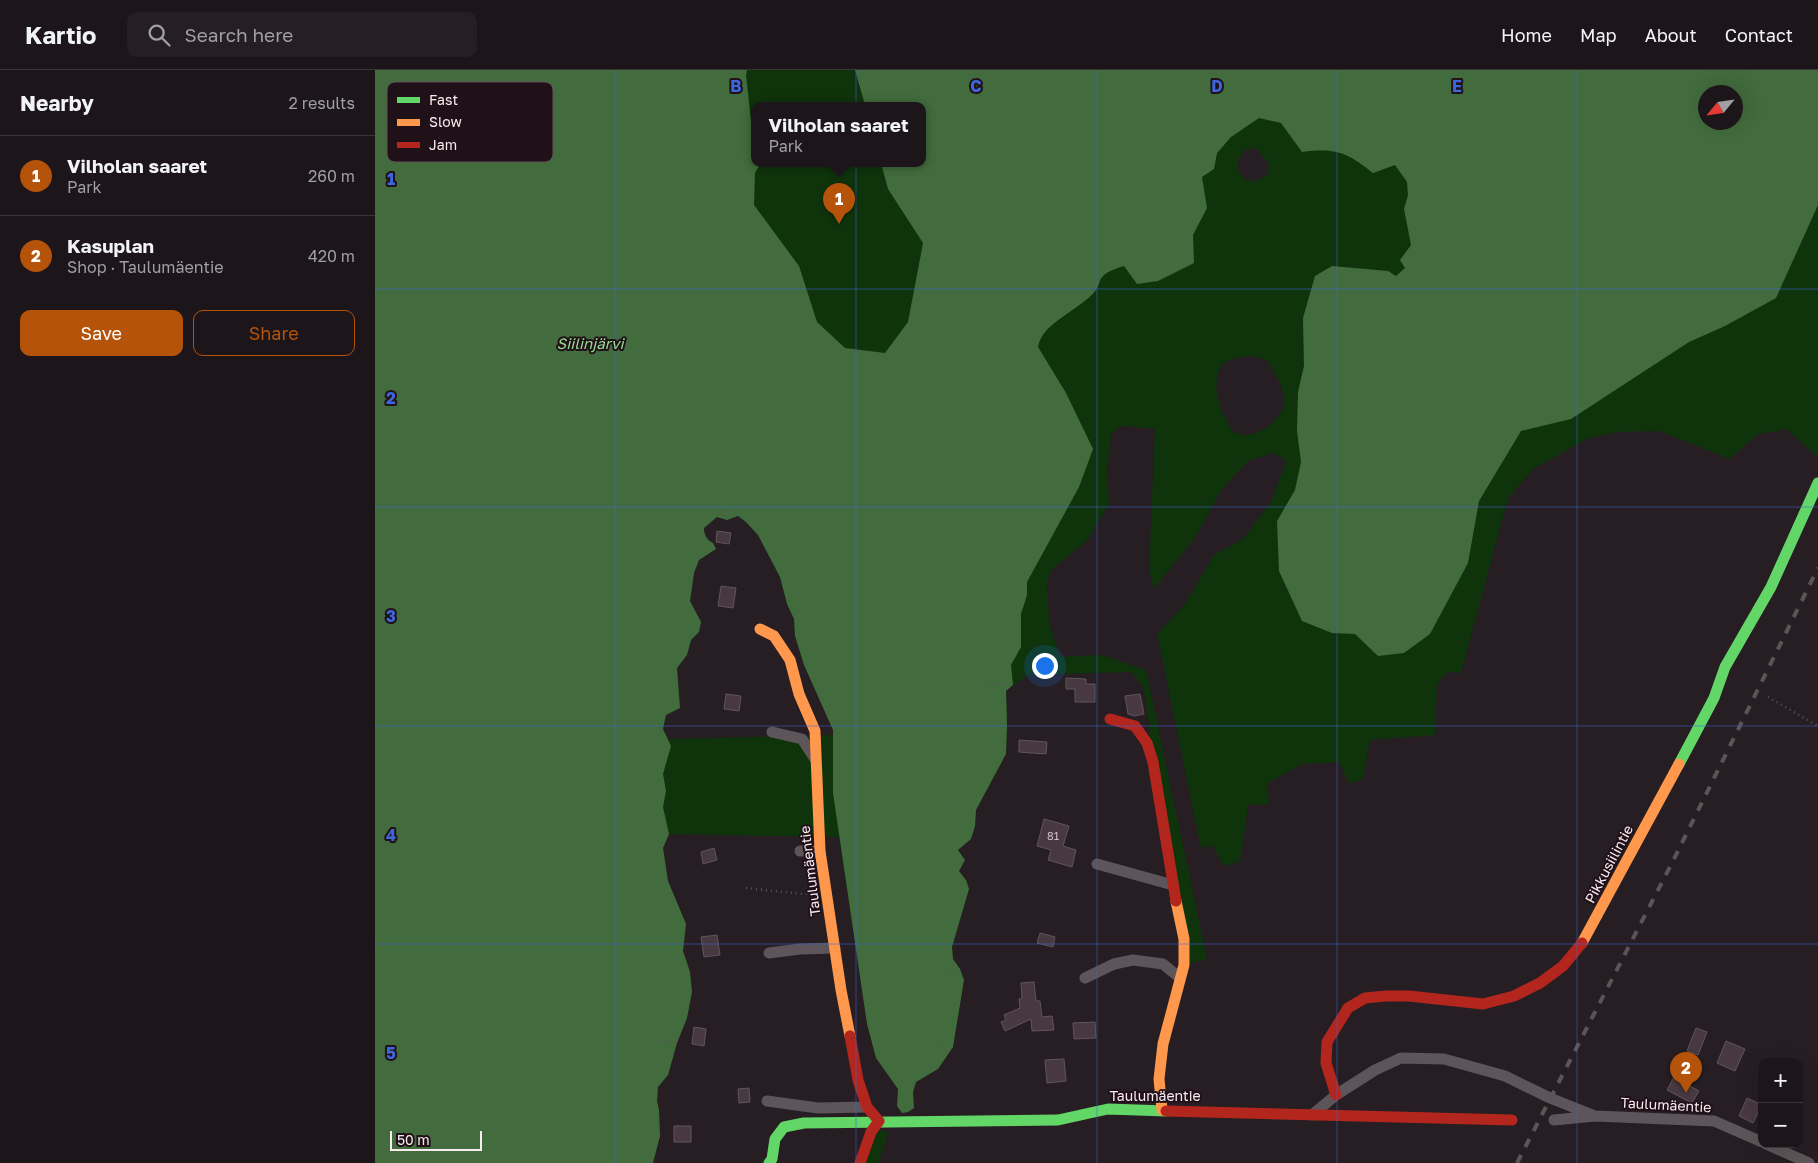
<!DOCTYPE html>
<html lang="en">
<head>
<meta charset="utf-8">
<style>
  body { margin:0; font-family:"Golos Text",sans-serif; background:#251f23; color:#f1f3f6 }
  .controls { position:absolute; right:15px; bottom:15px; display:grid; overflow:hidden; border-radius:10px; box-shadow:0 5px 20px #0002 }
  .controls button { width:45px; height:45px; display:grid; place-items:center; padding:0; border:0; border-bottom:1px solid #3a3539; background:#1c161a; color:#f1f3f6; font:25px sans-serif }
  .compass { position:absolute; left:1323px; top:15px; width:45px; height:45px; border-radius:50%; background:#1c161a; box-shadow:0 5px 20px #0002; rotate:241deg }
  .scale { position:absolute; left:15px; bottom:12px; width:92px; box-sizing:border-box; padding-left:5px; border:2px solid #f8ecf1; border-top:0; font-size:14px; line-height:18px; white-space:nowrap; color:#f8ecf1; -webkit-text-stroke:4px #201118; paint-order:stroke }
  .you { position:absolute; left:669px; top:595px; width:18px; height:18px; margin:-12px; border:4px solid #fff; border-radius:50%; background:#1a73e8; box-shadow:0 0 0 8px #1a73e833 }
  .badge { display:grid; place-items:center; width:32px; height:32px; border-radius:50%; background:#b45309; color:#fff; font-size:16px; font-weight:700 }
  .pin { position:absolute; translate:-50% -41px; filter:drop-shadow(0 1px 2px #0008) }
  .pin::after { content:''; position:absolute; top:26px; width:18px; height:15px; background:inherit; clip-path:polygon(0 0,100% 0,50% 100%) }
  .popup { position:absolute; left:376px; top:32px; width:175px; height:65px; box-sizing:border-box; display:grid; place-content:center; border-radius:10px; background:#1c161a; filter:drop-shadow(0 1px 4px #0005); font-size:16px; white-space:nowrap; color:#a09fa2 }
  .popup b { font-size:19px; color:#f1f3f6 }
  .popup::after { content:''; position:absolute; left:50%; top:100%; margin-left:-10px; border:10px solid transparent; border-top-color:#1c161a }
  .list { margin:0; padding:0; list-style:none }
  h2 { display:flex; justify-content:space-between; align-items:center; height:65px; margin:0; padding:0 20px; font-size:21px }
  h2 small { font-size:16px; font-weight:400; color:#a09fa2 }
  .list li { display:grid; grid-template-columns:32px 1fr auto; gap:15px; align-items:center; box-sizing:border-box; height:80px; padding:0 20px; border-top:1px solid #3a3539 }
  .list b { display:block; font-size:19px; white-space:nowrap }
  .list p { margin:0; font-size:16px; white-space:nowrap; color:#a09fa2 }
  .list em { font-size:16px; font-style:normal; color:#a09fa2 }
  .actions { display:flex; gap:10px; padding:15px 20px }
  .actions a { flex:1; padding:11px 0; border:1px solid #b45309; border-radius:10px; text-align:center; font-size:18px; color:#b45309 }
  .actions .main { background:#b45309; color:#fff }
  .icon { flex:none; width:28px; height:28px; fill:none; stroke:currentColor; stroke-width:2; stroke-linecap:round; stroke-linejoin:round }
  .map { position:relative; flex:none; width:1443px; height:1093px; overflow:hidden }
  header { display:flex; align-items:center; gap:30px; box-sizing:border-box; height:70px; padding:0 25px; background:#1c161a; border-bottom:1px solid #3a3539 }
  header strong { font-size:24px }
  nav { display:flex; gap:28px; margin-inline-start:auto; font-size:18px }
  .search { width:350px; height:45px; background:#251f23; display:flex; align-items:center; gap:12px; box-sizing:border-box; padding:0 18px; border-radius:10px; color:#a09fa2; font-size:19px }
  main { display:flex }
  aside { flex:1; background:#1c161a }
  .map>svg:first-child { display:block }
</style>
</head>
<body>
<header>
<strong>Kartio</strong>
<div class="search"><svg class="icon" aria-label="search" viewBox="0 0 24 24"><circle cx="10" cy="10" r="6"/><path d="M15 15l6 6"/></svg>Search here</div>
<nav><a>Home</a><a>Map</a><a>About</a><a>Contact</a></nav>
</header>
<main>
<aside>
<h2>Nearby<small>2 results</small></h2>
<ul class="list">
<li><span class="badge">1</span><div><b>Vilholan saaret</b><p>Park</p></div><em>260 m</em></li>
<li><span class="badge">2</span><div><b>Kasuplan</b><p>Shop · Taulumäentie</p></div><em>420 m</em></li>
</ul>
<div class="actions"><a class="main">Save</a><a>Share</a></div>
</aside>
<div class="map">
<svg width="1443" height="1093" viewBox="0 0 1443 1093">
  <rect width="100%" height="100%" fill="#261e22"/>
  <!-- green -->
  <path fill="#0f340c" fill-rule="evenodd" d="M348 0H480L490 35H380V93H506L513 119 548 93V35L556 23 560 109 523 310 401 243Z
    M1443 0V387L1411 359 1383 364 1354 389 1285 361 1242 362 1214 368 1158 399 1133 428 1086 603 1073 602 1062 614 1060 665 995 670 987 710 974 713 964 692 927 694 892 714 894 734 873 735 867 780 864 792 849 796 837 775 826 778 782 564 810 534 839 485 868 469 896 432 911 391 899 383 873 391 846 420 821 466 779 519 774 500 780 359 746 356 736 364 732 400 734 434 712 471 678 498 672 512 674 552 685 587 727 585 771 600 832 889 809 895 772 673 775 659 768 617 757 602 653 605 631 621 632 655 631 684 601 740 600 756 596 769 583 780 590 790 584 801 591 810 594 819 577 877 578 889 585 899 589 910 578 977 563 999 541 1012 538 1022 539 1038 533 1042 527 1043 522 1036 523 1019 501 988 492 954 464 767 294 764 288 778 293 811 311 854 308 881 315 902 317 922 312 948 302 973 293 1005 283 1017 282 1031 284 1040 285 1066 278 1093H234L303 465 642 297 811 9 1020 95 1032 112 1033 125 1029 139 1036 175 1330 52H1360V22ZM881 78 894 94 892 105 881 111 869 109 864 102 862 91 870 80ZM877 286 892 290C899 302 908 315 909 329 910 347 888 363 873 365 868 366 862 363 858 362 845 339 834 318 848 293L864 287ZM363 446 371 452 383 465 405 507 412 534 419 549 420 566 429 595 458 660V665L293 669 288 659 291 645 305 638 302 598 312 585 316 570 324 562 326 552 315 531 319 503 324 490 341 479 338 473C332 470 329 465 329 458L341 447 352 450Z
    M502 1060 513 1062 504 1093H491Z"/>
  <!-- water -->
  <path fill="#426c3d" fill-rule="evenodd" d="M0 0H372L371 5 376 51 380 61V93H386L380 103 379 135 424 196 442 252 470 278 510 283 533 252 548 173 513 119 506 93H548V35H490L480 0H1443V135L1401 228 1350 256 1314 272 1196 349 1146 361 1104 431 1093 493 1055 564 1029 583 1003 586 980 564 957 563 927 551 904 501 902 451 920 420 926 392 922 361 923 322 929 296 928 248 940 206 957 196 1013 201 1021 206 1030 198 1025 190 1036 175 1029 139 1033 125 1032 112 1020 95 998 103C971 82 961 78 927 82L906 53 884 48 856 67 842 83 839 99 827 107 832 138 818 165 819 193 783 211 762 214 749 196C742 198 733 201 728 206 724 210 724 216 721 220 706 240 667 252 663 277L691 323 718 379 704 417 652 512V525L646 544V577L636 595 638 615 631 621 632 655 631 684 601 740 600 756 596 769 583 780 590 790 584 801 591 810 594 819 577 877 578 889 585 899 589 910 578 977 563 999 541 1012 538 1022 539 1038 533 1042 527 1043 522 1036 523 1019 501 988 492 954 458 723V660L429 595 420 566 419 549 412 534 405 507 383 465 371 452 363 446 352 450 342 447 329 458C329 465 332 470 338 473L341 479 324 490 319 503 315 531 326 552 324 562 316 570 312 585 302 598 305 638 291 645 288 659 296 676 288 704 291 721 288 737 294 764 288 778 293 811 311 854 308 881 315 902 317 922 312 948 302 973 293 1005 283 1017 282 1031 284 1040 285 1066 278 1093H0ZM1330 22H1360V52H1330Z"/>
  <!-- building -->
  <path fill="#483940" stroke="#5e565a" d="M342 461 356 463 354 474 341 472Z
    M346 516 361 518 358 538 343 536Z
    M691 608 711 609V614H720V632H700V619H691Z
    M351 624 366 626 364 641 349 639Z
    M765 624 769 644 759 646 753 644 750 626Z
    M644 670 672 672 671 684 644 682Z
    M669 749 694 756 688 776 701 780 697 797 673 790 676 780 662 776Z
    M339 778 342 790 328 794 326 782Z
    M665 863 680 867 678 877 662 873Z
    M342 865 345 885 329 887 326 867Z
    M659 912 661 931H665L667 947 677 946 679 960 657 961 656 949 630 961 626 952 631 950 629 945 645 938 644 929 647 928 646 913Z
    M720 952 721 968 699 969 698 953Z
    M319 957 331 959 329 976 317 974Z
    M1321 958 1332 962 1323 985 1312 981Z
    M1351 971 1370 979 1360 1001 1342 993Z
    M689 989 691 1011 672 1013 670 990Z
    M1299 1007 1324 1021 1317 1033 1292 1020Z
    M374 1018 375 1032 364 1033 363 1019Z
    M1372 1028 1387 1035 1378 1053 1364 1046Z
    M299 1056H316V1072H299Z"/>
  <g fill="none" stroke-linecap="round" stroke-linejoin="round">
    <!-- path -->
    <path stroke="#5c5558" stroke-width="2.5" stroke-dasharray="1 4" stroke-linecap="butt" d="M343 436 352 450
      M609 612 638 615
      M1393 627 1443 656
      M581 736 601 740
      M371 818 428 824 440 823
      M570 903 585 899
      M560 966 573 983
      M271 970 302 973"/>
    <!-- street -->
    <path stroke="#5d5559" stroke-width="11" d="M397 662 427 669 440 689
      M425 781H445
      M722 794 798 815
      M394 883 425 879 460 878
      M710 908 739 894 758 890 788 894 805 908
      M392 1031 443 1038 492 1037
      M937 1045 961 1025 1000 1000 1026 988 1069 989 1130 1006 1175 1028 1220 1046
      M1179 1050 1220 1046 1339 1051 1387 1072
      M1391 1074 1434 1093"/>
    <!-- fast -->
    <path stroke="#63d668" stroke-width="11" d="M1304 694 1339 628 1350 597 1396 517 1443 413
      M394 1093 397 1089 400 1069 409 1057 429 1053 683 1050 733 1039 791 1041"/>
    <!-- slow -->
    <path stroke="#ff974d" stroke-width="11" d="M385 559 399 566 415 590 424 624 440 661 445 781 466 920 475 966
      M1207 873 1304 694
      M787 1040 784 1009 788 974 809 895V869L801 831"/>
    <!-- jam -->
    <path stroke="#b3261e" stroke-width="11" d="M735 649 760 656 772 673 778 692 801 831
      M475 966 483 1010 492 1037 504 1051 496 1062 485 1093
      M961 1025 951 993 952 972 973 938 990 928 1011 926H1034L1108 934 1139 926 1165 913 1188 896 1207 873
      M791 1041 1137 1050"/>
    <!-- rail -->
    <path stroke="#5c5558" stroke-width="4" stroke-dasharray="9 9" stroke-linecap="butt" d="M1142 1093 1298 791 1443 498"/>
  </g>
  <!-- grid -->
  <path fill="none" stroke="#3e66dc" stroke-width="1" stroke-opacity="0.55" d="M240 0V1093M481 0V1093M722 0V1093M962 0V1093M1202 0V1093M0 219H1443M0 437H1443M0 656H1443M0 874H1443"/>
  <g text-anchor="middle" stroke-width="4" stroke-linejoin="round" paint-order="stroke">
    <!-- number labels -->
    <g font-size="11" fill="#ccbfc5">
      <text x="678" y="770">81</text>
    </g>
    <!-- street labels -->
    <g font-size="14" fill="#f8ecf1" stroke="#201118">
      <text transform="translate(1234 794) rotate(-62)" y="5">Pikkusiilintie</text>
      <text transform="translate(435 801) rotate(-97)" y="5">Taulumäentie</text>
      <text x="780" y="1031">Taulumäentie</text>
      <text transform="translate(1291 1035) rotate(3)" y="5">Taulumäentie</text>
    </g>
    <!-- water labels -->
    <g font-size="15" font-style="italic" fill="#99dd92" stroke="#201118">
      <text x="215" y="279">Siilinjärvi</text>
    </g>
  </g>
  <!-- legend -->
  <rect x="12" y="12" width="166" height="80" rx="8" fill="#201118" stroke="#615359" stroke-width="1"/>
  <rect x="22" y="27" width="23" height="6" fill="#63d668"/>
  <rect x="22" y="49" width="23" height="7" fill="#ff974d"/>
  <rect x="22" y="72" width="23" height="6" fill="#b3261e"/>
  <g font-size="14" fill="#f8ecf1">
    <text x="54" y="35">Fast</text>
    <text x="54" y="57">Slow</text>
    <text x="54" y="80">Jam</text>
  </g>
  <g font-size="16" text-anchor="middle" font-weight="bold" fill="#3e66dc" stroke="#201118" stroke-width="4" stroke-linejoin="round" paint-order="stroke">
    <text x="361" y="22">B</text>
    <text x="601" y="22">C</text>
    <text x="842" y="22">D</text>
    <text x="1082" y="22">E</text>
    <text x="16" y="115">1</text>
    <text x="16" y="334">2</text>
    <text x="16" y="552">3</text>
    <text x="16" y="771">4</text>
    <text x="16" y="989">5</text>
  </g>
</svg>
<div class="controls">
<button>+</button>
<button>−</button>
</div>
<svg class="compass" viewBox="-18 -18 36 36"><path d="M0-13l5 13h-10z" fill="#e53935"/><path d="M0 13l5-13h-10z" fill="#a09fa2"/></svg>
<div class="scale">50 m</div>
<div class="you"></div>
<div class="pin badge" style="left:464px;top:154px">1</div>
<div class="popup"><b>Vilholan saaret</b>Park</div>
<div class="pin badge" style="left:1311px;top:1023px">2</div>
</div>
</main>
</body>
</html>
